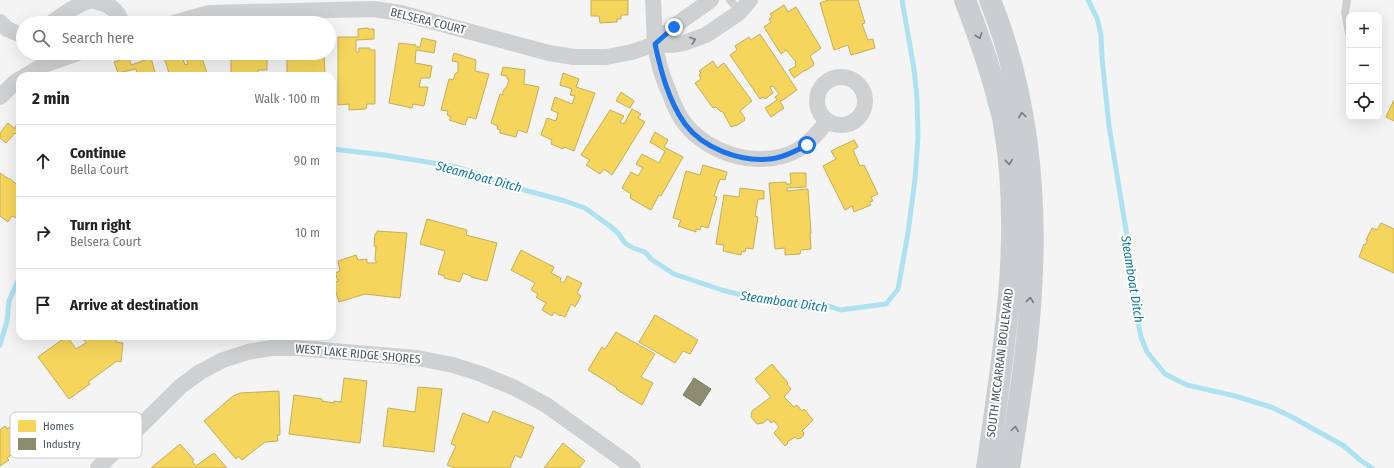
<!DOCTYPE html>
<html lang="en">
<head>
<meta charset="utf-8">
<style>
  body { margin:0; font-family:"Fira Sans Condensed",sans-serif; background:#f2f2f2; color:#222 }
  .controls { position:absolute; right:12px; top:12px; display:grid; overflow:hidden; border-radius:8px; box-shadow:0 4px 16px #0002 }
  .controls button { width:36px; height:36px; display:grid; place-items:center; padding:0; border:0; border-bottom:1px solid #e0e0e0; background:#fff; color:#222; font:20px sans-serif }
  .stop { position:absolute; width:12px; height:12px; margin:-9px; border:3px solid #1a73e8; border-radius:50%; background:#fff }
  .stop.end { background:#1a73e8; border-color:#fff; box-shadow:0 1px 4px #0008 }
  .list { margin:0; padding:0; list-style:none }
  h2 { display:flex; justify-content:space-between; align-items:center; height:52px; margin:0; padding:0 16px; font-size:17px }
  h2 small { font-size:13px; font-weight:400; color:#767676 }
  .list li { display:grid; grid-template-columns:26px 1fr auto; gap:12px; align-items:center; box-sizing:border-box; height:72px; padding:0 16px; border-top:1px solid #e0e0e0 }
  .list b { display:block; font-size:15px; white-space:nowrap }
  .list p { margin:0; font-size:13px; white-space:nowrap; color:#767676 }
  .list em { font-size:13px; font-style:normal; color:#767676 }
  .icon { flex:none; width:22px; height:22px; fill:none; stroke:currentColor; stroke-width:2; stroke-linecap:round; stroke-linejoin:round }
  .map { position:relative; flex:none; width:1394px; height:468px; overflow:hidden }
  .search { position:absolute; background:#fff; box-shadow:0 4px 16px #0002; left:16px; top:16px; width:320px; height:44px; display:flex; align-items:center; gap:10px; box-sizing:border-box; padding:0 14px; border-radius:22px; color:#767676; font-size:15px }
  .panel { position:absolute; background:#fff; box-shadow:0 4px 16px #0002; left:16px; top:72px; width:320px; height:268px; border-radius:12px }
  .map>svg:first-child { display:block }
</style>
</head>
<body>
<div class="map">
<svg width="1394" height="468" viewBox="0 0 1394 468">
  <rect width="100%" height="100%" fill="#f4f4f4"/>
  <!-- homes -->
  <path fill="#f6d55c" stroke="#c2af5e" d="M591 0H628V15H621V19H617V22L600 23 599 16H591Z
    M828 0H858L865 23 862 24 868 40 873 39 875 48 851 55 848 45 834 50 820 3Z
    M784 5 788 12 796 7 821 48 810 56 814 63 813 64 814 65 805 71V70L794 78 789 70 796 66 795 63 796 62 786 50 781 54 764 27 771 22 769 19 772 17 770 14Z
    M368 28V29H374V39L356 40V52H359V48H370V50H375V104H367L366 109 349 110V104L338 105V37H358V29Z
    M760 34 797 90 783 100 780 101 784 108 771 117 765 108 777 100 775 97 779 94 773 86 770 87 773 93 765 99 763 97 760 99 730 55 737 50 735 46 749 37 751 40Z
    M422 38 436 41 434 53 416 50 415 63 432 66 430 78H421L419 87H428L424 106 413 104 412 108 389 103 399 43 416 45V47H420Z
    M169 53H186V55L182 56 185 65 188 64 186 58 197 55 198 57 201 55 208 76H170L163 55Z
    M231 53H248V57H267V70H258V76H231Z
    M287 53H303V55H307V53H324L325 76H287Z
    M454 53 476 60 475 71 489 74 476 119 468 117 465 125 449 120 451 117 447 115 448 111 441 110 449 79 453 80 455 74 458 72V62L452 61Z
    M129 57 131 65 151 58 156 76H138L136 69 118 73 114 62Z
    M713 61 717 68 724 63 752 101 740 111 745 118 744 119 745 120 736 126V125L731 127 723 112 720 111 716 107 713 108 695 83 701 79 699 75 701 73 699 71Z
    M503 67 525 70 524 84 539 87 527 133 518 130 516 137 500 133V130L497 129 498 126 491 123 500 94 503 95V91L507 86 509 79H507V76L501 75Z
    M563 73 579 79 576 87 595 93 574 151 564 147 563 149 551 144 552 140 541 135 547 118 556 121 558 113 551 110 555 97 572 104 575 96 570 95 572 89 560 85Z
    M621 92 634 101 630 108 616 101Z
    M1394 100V121L1386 117Z
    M632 109 641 114 638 118 645 122 612 175 604 169 600 174 586 165 590 160 581 155 610 110 624 116 620 122 624 124Z
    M20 120 19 137 15 133 6 143 0 138V133L8 123 15 129V127Z
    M655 132 668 140 664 147 683 157 661 196 659 195 651 210 630 198 631 194 622 188 631 172 638 176 643 168 636 164 642 154 659 163 665 151 650 142Z
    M854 140 858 147 853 150 860 166 864 165 878 194 871 197 873 201 869 202 871 205 854 212 852 206 845 210 823 166 836 159 831 151Z
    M703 165 727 172 725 180 720 179 714 196 717 197 708 228 701 226 700 230 696 229V232L678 226 681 220 673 218 686 171 700 175Z
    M0 173 9 179V178L20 187V216L18 215 16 218 12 216 8 222 0 216Z
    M790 173H806V187L787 188V191L808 189 811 233H810L811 249 801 250 800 254 785 255V248L775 249 769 183 786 182V184H791Z
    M740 188 764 191V199H758L755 216 758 217 753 249 746 248 745 252 742 251 741 255 723 251 724 245 716 244 724 195 739 197Z
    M427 219 467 230 466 235 497 243 487 281 471 277V276L463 273 460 282 444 278 445 276 438 274 445 251 420 244Z
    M1381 223 1394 229V273L1359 257 1364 244 1365 245 1368 240H1366L1372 228 1377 230Z
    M377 231 407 233 400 298 365 294 339 302 333 283 338 281 335 273 340 271 338 261 356 255 358 260 367 259V263H376V261L375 260 376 246H374L375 234 377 233Z
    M521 250 554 267 551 273 561 278 560 281 564 283 567 276 582 283 577 293 581 296 575 307 571 304 565 317 561 315 560 316 554 312 552 316 542 310 546 303 536 297 538 294 531 290 535 283 511 270Z
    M655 315 698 340 690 354 683 351 675 363 639 342Z
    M616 332 655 354 641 377 653 383 642 405 616 389 617 388 588 370 602 347 605 349Z
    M67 336 76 349 86 343 81 336H117L116 342 123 343 121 362 117 361 88 382 90 384 69 399 38 357Z
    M772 364 788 383 787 384 791 389 784 397 792 405 793 407 797 405 802 411 804 409 813 420 802 431 804 433 803 436 801 438 797 439 795 437 787 442 788 443 785 446 774 433 779 427 774 421 771 423 768 419 763 423 757 424 751 417 752 411 771 397 755 379Z
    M344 378 367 381 360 443 289 434 294 395 322 399V401L334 403V401L341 402Z
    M418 387 442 389 434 452 383 446 388 408 415 412Z
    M279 391 280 435H277L278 441 265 442 242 460 238 456 236 459 204 421 233 396 240 393Z
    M493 411 534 427 521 458 515 455 510 468H455L447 465 456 446 451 444 463 413 488 423Z
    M30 412 39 426 37 428 44 438 43 442 38 446 35 445 29 449 30 451 23 456 18 450 7 458 9 460 0 466V430L5 426 7 429Z
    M563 443 585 461 579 468H544Z
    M180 444 194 460 192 461 196 466 214 453 227 468H151Z"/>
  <!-- industry -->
  <path fill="#8c8c6e" stroke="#787c6a" d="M694 378 711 389 700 406 683 395Z"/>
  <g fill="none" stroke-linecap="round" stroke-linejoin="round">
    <!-- stream -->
    <path stroke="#aee2f0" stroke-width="5" d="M1088 0 1097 18 1101 35 1102 58 1109 126 1132 267 1135 307 1141 337 1147 352 1165 374 1187 385 1235 396 1271 407 1292 417 1344 446 1360 460 1372 468
      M332 149 384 155 452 166 472 172 517 188 565 201 585 208 610 226 618 233 625 243 633 248 645 252 651 259 674 274 722 290 756 299 787 303 826 305 840 310 886 304 898 289 908 233 915 179 918 138 917 98 914 69 902 0
      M0 345 7 321 9 301 20 276"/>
    <!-- lane -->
    <path stroke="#ced0d2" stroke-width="8" d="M730 0 740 12
      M1347 0 1345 12 1349 33"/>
    <!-- street -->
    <path stroke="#ced0d2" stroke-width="16" d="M653 0C654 14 654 28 655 42 657 59 662 77 669 92 673 103 678 115 685 124 702 145 730 158 757 159 790 160 808 147 827 121
      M0 22 7 29 23 36
      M51 23C61 16 77 4 89 1 92 0 95 1 98 2 110 4 118 11 122 23
      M174 23 209 13 373 9 401 13 549 53 574 57H606L632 52 655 44 673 27 711 0
      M655 44 673 45 684 43 706 35 740 12 750 0
      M25 76 44 65 78 53
      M817 101a24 24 0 1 1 48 0a24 24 0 1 1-48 0Z
      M0 97 14 83 20 79
      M98 468 181 386 200 372 223 360 248 352 271 348H298L417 358 453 365 481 374 515 388 546 405 626 462 633 468"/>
    <!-- primary -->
    <path stroke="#caced1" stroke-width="22" d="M965 0C977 31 988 62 997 95 999 104 1003 114 1004 124 1024 237 1003 356 987 468
      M990 0C1027 92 1037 193 1031 291 1028 350 1018 409 1009 468"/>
  </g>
  <!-- one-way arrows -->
  <defs><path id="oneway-chevron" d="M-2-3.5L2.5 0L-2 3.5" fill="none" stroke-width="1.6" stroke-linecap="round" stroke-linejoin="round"/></defs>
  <g stroke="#707a83">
    <use href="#oneway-chevron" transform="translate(979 36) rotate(71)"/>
    <use href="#oneway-chevron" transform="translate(1022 115) rotate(-99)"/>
    <use href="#oneway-chevron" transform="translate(1009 162) rotate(84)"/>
    <use href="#oneway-chevron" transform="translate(1030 300) rotate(-85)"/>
    <use href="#oneway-chevron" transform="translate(1015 429) rotate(-82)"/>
  </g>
  <use stroke="#727b83" href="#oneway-chevron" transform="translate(693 40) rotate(-20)"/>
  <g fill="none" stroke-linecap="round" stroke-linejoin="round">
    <!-- route -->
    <path stroke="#1a73e8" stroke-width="5" d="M674 27 655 44C661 71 668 100 685 124 703 148 739 162 770 159 782 158 796 151 807 145"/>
  </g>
  <g text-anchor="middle" stroke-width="4" stroke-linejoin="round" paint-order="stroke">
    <!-- street labels -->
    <g font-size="12" fill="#4a5661" stroke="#fff">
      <text transform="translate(428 21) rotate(14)" y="4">BELSERA COURT</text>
      <text transform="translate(358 354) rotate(5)" y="4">WEST LAKE RIDGE SHORES</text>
      <text transform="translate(1000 363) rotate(-83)" y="4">SOUTH MCCARRAN BOULEVARD</text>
    </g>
    <!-- water labels -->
    <g font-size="13" font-style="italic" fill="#0c7c9b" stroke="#fff">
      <text transform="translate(479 176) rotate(15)" y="5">Steamboat Ditch</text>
      <text transform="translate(1133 279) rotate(81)" y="5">Steamboat Ditch</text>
      <text transform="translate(784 301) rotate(8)" y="5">Steamboat Ditch</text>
    </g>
  </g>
  <!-- legend -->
  <rect x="10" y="412" width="132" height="46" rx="6" fill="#fff" stroke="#c9ccd0" stroke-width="1"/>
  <rect x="18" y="420" width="18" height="12" fill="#f6d55c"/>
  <rect x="18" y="438" width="18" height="12" fill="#8c8c6e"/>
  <g font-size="11" fill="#4a5661">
    <text x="43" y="430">Homes</text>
    <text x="43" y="448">Industry</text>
  </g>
</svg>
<div class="controls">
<button>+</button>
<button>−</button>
<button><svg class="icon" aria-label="locate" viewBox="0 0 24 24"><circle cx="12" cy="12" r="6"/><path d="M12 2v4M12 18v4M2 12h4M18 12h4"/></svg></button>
</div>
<div class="stop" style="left:807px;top:145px"></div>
<div class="stop end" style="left:674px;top:27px"></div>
<div class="search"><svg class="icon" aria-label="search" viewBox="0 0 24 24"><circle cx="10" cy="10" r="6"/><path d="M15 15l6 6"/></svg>Search here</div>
<section class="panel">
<h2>2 min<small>Walk · 100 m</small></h2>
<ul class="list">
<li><svg class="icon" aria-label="ahead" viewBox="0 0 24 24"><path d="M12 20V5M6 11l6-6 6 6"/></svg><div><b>Continue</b><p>Bella Court</p></div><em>90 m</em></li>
<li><svg class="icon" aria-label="right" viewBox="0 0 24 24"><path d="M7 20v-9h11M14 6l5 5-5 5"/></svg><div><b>Turn right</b><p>Belsera Court</p></div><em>10 m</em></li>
<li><svg class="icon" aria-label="arrive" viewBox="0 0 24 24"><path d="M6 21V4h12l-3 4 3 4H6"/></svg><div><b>Arrive at destination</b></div></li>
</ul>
</section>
</div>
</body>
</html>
